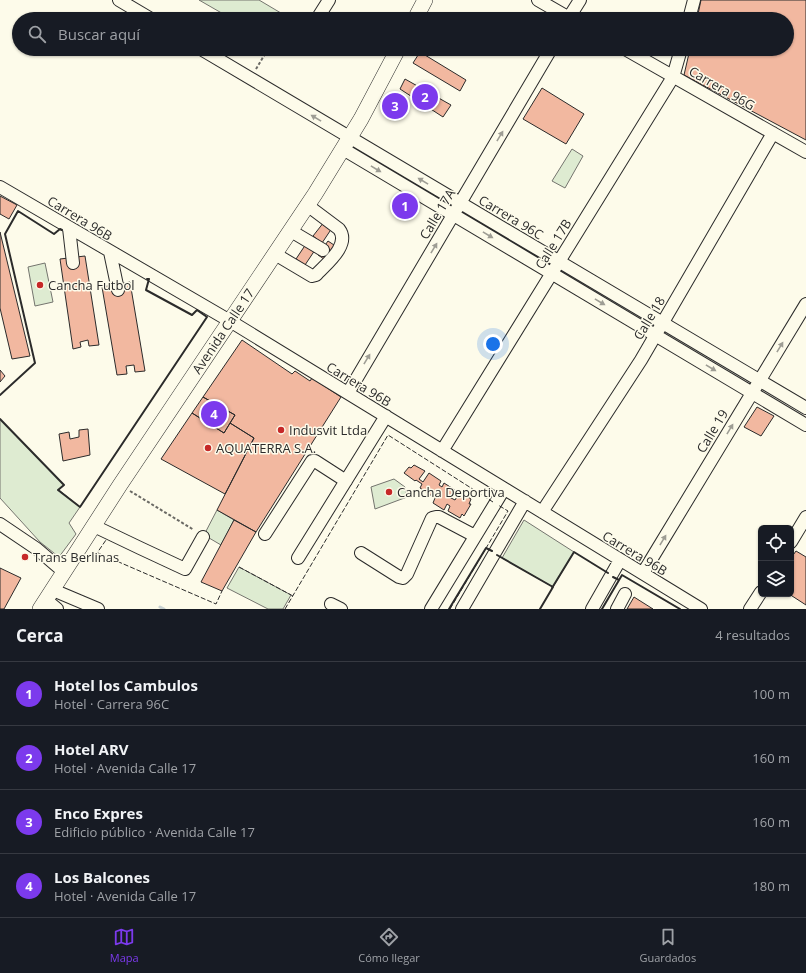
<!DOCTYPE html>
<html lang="es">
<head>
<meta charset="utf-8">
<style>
  body { margin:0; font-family:"Open Sans",sans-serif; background:#242831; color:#f1f3f6 }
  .controls { position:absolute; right:12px; bottom:12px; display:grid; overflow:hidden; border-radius:6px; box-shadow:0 1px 3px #0004 }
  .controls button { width:36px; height:36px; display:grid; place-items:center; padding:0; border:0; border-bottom:1px solid #363941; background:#171b24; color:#f1f3f6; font:20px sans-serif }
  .you { position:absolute; left:493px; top:344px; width:14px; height:14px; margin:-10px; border:3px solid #fff; border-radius:50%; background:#1a73e8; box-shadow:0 0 0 6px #1a73e833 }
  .badge { display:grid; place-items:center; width:26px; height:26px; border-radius:50%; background:#7c3aed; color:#fff; font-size:13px; font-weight:700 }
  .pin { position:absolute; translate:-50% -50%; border:2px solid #fff; box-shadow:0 1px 4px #0006 }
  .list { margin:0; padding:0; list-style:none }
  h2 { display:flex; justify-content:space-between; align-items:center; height:52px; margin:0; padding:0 16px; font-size:17px }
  h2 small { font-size:13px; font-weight:400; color:#9ea1a6 }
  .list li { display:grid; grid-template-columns:26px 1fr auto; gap:12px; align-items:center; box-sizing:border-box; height:64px; padding:0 16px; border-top:1px solid #363941 }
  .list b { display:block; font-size:15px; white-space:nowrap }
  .list p { margin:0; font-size:13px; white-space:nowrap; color:#9ea1a6 }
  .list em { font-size:13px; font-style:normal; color:#9ea1a6 }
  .icon { flex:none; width:22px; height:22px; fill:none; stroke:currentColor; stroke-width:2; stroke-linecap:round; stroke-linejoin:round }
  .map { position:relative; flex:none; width:806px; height:609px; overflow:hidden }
  .search { position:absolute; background:#171b24; box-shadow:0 1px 3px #0004; left:12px; right:12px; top:12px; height:44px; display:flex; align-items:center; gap:10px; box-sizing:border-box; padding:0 14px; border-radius:22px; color:#9ea1a6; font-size:15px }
  .sheet { height:308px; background:#171b24 }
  nav { display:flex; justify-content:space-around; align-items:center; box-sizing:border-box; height:56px; border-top:1px solid #363941; background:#171b24; font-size:11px; color:#9ea1a6 }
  nav a { display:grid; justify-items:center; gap:2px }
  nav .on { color:#7c3aed }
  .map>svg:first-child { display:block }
</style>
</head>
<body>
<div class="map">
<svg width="806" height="609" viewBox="0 0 806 609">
  <rect width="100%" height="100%" fill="#fdfbea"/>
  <!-- green -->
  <path fill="#deebd1" stroke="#74746e" d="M199 0H259L291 19H232Z
    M572 149 583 156 565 188 552 181Z
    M45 263 53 302 35 306 28 267Z
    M0 419 64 485 59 490 80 507 69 523 76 534 59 557 40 542 0 498Z
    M394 479 405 487 407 497 375 509 371 487Z
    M217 510 234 520 221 545 204 535Z
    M524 520 574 552 553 587 502 558Z
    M239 567 291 595 283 609H268L227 588Z"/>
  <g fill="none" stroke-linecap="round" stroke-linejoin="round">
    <!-- stream -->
    <path stroke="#c7d0d0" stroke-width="3" d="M160 607 164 609"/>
  </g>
  <!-- building -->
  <path fill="#f2b8a0" stroke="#2b2b2b" d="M701 0H806V140L684 75 690 49H787V19H697Z
    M420 52 466 80 460 91 413 63Z
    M405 79 451 105 443 117 400 89Z
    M542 88 584 114 566 144 523 119Z
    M0 196 17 205 9 219 0 214Z
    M324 222 332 228 322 243 313 236Z
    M0 232 30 356 12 359 0 308Z
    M328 241 337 247 327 261 318 255Z
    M306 244 315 250 305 265 296 259Z
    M85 256 99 345 89 346 88 340 80 342 81 347 73 349 60 259Z
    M130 282 145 371 135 372 134 365 126 366 127 374 117 375 102 287Z
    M242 340 292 374 295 371 310 381 312 378 341 397 256 532 217 510 254 438 230 423 235 415 203 397Z
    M0 370 5 376 0 382Z
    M203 397 235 415 224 433 192 413Z
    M757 407 774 416 761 436 744 427Z
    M192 413 224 433 230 423 254 438 225 494 161 459Z
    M88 429 90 455 63 461 59 434 69 432 70 439 79 437V430Z
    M414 465 425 471 419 479 423 482 429 473 441 481 439 485 442 487 444 483 455 490 449 497 455 500 460 492 471 499 469 504H471L464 516 462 514 460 518 448 511 450 506 447 504 444 510 433 503 435 498 420 488 422 484 416 480 415 481 404 473 409 467 411 468Z
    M234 520 256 532 222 591 201 582Z
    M796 551 806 557V605L789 594H791V558Z
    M0 568 21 578 4 609H0Z
    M634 597 653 609H627Z"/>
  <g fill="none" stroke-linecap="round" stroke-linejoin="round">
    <!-- minor casing -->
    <g stroke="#2b2b2b" stroke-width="14">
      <path id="minor" d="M119 0 151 19
        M538 0 571 19
        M317 19 329 0
        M568 19 580 0
        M689 19 694 0
        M201 49 806 408
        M625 49 806 152
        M343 149 806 425
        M0 187 230 321 701 609
        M69 228 73 263
        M291 231 323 250
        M110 252 118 290
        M275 254 312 276 316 275C326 264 351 245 339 229L307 205
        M348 393 551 49
        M442 451 673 77 681 49
        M542 512 641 360 773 133
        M0 524 37 549 64 572
        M94 526 140 548 185 569 203 537
        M265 534 312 461H315L346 481
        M791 542 806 517
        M361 553 399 577 403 578 407 574 432 518 436 517H439L475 536
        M298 558 386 416
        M643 573 806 304
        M53 590 98 609
        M46 600 57 609
        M331 604 341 609
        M431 609 504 489
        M462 609 525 501
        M592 609 620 560
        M617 609 625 594
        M750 609 761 592"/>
    </g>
    <!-- major casing -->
    <g stroke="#2b2b2b" stroke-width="16">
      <path id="major" d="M415 19 425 0
        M40 609 120 485 315 194 361 119 398 49"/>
    </g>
    <!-- path -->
    <path stroke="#6a6964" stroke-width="2" stroke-dasharray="3 2" stroke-linecap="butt" d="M256 69 268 49
      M130 491 194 530"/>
    <!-- minor -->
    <use href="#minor" stroke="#fdfbea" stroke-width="12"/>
    <!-- major -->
    <use href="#major" stroke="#fdfbea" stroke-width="15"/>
    <!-- fence -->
    <path stroke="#2b2b2b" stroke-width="1" stroke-dasharray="5 2" stroke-linecap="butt" d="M98 553 216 604 222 591
      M95 556 106 540
      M239 567 293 596
      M285 609 388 435 493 502
      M450 609 508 511 498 505"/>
    <!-- wall -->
    <path stroke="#2b2b2b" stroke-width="2" d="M0 395 35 363 5 234 18 211 54 234 60 229 62 230
      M0 419 64 485 58 490 80 507 207 317 197 310 192 315 146 290 149 279H147
      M497 555 553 587 540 609
      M613 577 619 580
      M552 588 574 552 608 573
      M449 609 486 548 492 551
      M602 609 622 575 680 609"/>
  </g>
  <!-- one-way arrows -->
  <defs><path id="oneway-solid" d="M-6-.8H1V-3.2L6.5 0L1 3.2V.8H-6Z"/></defs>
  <g fill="#9e9d94">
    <use href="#oneway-solid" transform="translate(316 118) rotate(-149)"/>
    <use href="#oneway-solid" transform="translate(500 136) rotate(-59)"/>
    <use href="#oneway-solid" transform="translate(376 169) rotate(31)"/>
    <use href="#oneway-solid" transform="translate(423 181) rotate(-149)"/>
    <use href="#oneway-solid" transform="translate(488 235) rotate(31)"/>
    <use href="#oneway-solid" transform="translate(434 248) rotate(-59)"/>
    <use href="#oneway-solid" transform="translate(600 302) rotate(31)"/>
    <use href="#oneway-solid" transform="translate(780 347) rotate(-59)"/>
    <use href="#oneway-solid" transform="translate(367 359) rotate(-59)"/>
    <use href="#oneway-solid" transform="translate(711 368) rotate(31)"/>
    <use href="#oneway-solid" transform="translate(730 429) rotate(-59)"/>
    <use href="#oneway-solid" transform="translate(663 540) rotate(-59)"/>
  </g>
  <!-- markers -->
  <g fill="#c62828" stroke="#fdfbea" stroke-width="1.5">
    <circle cx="40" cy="285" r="4"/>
    <circle cx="281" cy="430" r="4"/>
    <circle cx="208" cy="448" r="4"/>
    <circle cx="389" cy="492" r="4"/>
    <circle cx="25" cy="557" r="4"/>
  </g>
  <g text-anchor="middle" stroke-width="3" stroke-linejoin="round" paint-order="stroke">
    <!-- street labels -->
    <g font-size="13" fill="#2b2b2b" stroke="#fdfbea">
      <text transform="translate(722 88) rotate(30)" y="5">Carrera 96G</text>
      <text transform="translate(437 214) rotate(-59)" y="5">Calle 17A</text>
      <text transform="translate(511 217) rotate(31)" y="5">Carrera 96C</text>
      <text transform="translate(80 218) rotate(31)" y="5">Carrera 96B</text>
      <text transform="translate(553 244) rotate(-58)" y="5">Calle 17B</text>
      <text transform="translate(649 318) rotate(-59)" y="5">Calle 18</text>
      <text transform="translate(223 331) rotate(-56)" y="5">Avenida Calle 17</text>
      <text transform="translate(359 384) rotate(31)" y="5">Carrera 96B</text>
      <text transform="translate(712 431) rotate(-59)" y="5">Calle 19</text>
      <text transform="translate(635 553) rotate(31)" y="5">Carrera 96B</text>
    </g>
    <!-- poi labels -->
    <g font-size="13" fill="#2b2b2b" stroke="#fdfbea" text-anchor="start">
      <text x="48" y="290">Cancha Futbol</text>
      <text x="289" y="435">Indusvit Ltda</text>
      <text x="216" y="453">AQUATERRA S.A.</text>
      <text x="397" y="497">Cancha Deportiva</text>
      <text x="33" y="562">Trans Berlinas</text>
    </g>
  </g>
</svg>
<div class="controls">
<button><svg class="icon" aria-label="locate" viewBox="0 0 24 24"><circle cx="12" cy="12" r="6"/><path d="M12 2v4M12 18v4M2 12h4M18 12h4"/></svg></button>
<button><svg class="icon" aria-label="layers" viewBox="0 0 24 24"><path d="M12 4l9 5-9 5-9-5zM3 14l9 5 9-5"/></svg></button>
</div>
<div class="you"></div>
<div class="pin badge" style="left:405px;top:206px">1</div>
<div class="pin badge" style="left:425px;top:97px">2</div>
<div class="pin badge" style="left:395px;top:106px">3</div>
<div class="pin badge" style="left:214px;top:414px">4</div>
<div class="search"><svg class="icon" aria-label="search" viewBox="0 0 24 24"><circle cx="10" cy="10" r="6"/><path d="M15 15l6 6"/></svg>Buscar aquí</div>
</div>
<section class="sheet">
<h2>Cerca<small>4 resultados</small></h2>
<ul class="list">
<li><span class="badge">1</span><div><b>Hotel los Cambulos</b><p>Hotel · Carrera 96C</p></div><em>100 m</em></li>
<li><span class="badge">2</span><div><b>Hotel ARV</b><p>Hotel · Avenida Calle 17</p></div><em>160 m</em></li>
<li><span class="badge">3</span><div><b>Enco Expres</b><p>Edificio público · Avenida Calle 17</p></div><em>160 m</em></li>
<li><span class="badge">4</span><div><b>Los Balcones</b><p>Hotel · Avenida Calle 17</p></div><em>180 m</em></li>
</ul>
</section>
<nav>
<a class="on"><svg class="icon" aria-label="map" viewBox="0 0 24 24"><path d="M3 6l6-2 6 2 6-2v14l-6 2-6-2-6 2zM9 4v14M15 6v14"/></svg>Mapa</a>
<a><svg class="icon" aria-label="directions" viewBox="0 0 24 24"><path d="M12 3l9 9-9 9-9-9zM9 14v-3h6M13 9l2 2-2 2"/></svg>Cómo llegar</a>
<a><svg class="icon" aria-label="saved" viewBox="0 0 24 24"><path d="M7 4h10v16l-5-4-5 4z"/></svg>Guardados</a>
</nav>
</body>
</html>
